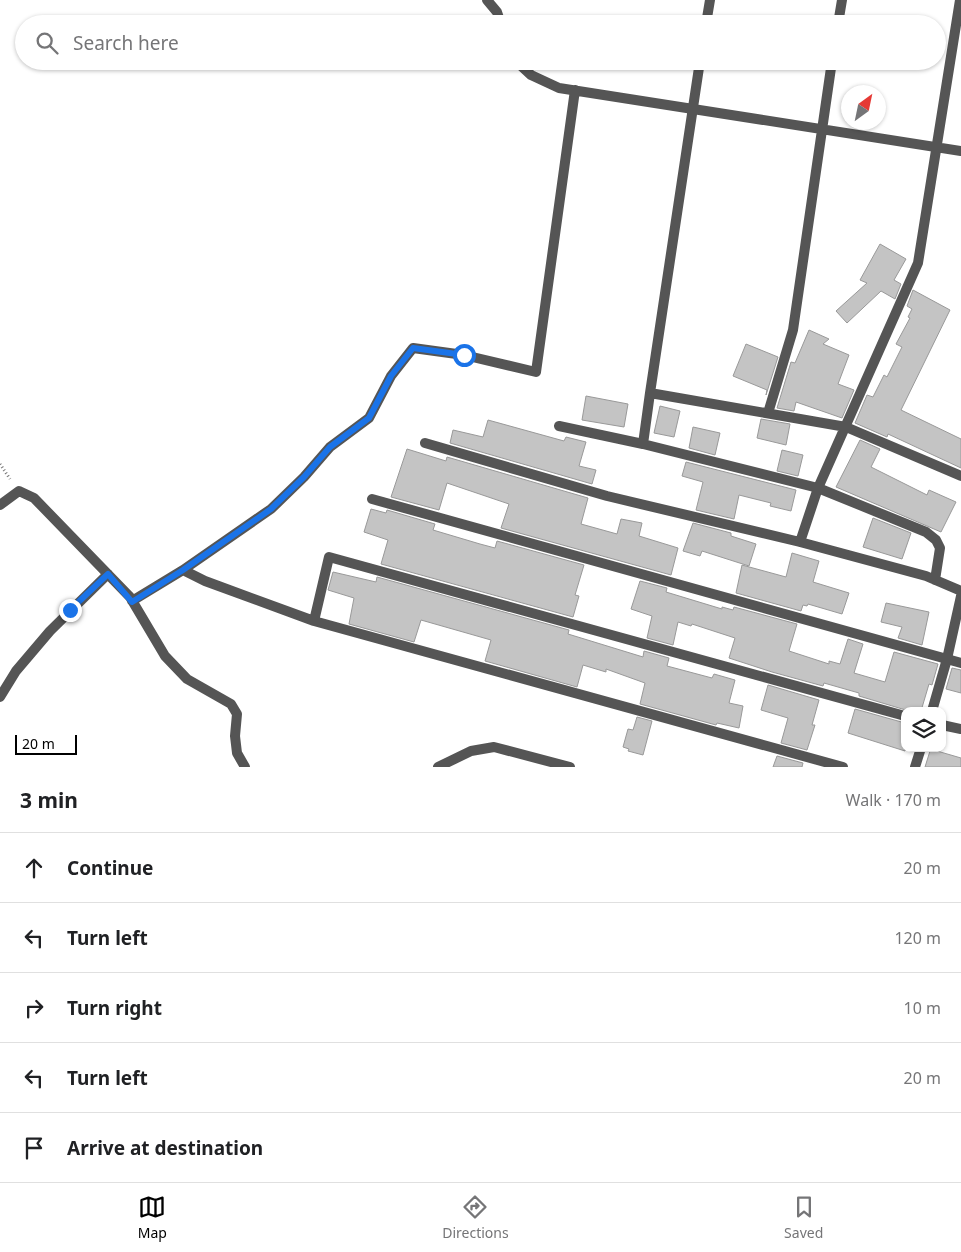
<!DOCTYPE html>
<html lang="en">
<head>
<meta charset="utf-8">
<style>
  body { margin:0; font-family:"Noto Sans",sans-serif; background:#f2f2f2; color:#202124 }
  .controls { position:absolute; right:15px; bottom:15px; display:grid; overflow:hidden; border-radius:10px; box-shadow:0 1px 4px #0004 }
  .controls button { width:45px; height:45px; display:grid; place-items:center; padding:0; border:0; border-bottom:1px solid #e0e0e0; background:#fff; color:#202124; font:25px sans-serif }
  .compass { position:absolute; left:841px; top:85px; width:45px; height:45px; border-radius:50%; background:#fff; box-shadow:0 1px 4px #0004; rotate:33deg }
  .scale { position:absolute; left:15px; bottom:12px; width:62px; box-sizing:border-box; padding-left:5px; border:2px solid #000; border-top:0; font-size:14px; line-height:18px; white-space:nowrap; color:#000; -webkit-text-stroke:4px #fff; paint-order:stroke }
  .stop { position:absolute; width:15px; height:15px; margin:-11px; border:4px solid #1a73e8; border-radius:50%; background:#fff }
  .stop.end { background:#1a73e8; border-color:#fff; box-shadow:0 1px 5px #0008 }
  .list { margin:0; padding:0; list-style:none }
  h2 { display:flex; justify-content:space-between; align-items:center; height:65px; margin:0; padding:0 20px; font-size:21px }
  h2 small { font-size:16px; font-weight:400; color:#757577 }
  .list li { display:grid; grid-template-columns:32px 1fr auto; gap:15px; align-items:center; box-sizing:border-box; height:70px; padding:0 20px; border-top:1px solid #e0e0e0 }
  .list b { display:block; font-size:19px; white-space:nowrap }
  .list em { font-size:16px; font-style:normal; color:#757577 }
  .icon { flex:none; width:28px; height:28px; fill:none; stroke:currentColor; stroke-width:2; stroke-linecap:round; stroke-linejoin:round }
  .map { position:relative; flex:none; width:961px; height:767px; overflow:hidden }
  .search { position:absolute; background:#fff; box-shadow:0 1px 4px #0004; left:15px; right:15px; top:15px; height:55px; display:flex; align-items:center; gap:12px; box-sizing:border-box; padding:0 18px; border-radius:28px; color:#757577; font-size:19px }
  .sheet { height:415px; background:#fff }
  nav { display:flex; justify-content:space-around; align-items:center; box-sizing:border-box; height:70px; border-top:1px solid #e0e0e0; background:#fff; font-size:14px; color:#757577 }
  nav a { display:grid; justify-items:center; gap:2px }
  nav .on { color:#000 }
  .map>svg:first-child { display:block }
</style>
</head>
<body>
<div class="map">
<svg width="961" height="767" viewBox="0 0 961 767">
  <rect width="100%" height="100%" fill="#fff"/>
  <!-- building -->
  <path fill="#c4c4c4" stroke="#999" d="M880 244 906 259 894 280 901 284 895 299 881 291 847 323 836 311 867 283 860 280Z
    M913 290 950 310 901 410 961 439V468L888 434 887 437 855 423 867 395 873 397 884 375 887 377 902 347 896 344 910 318 908 317 912 309 907 306Z
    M809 330 829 339 823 344 849 355 838 384 854 390 842 418 796 402 794 411 777 408 791 362 795 363Z
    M746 344 778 357 766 395 767 390 733 376Z
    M586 396 628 404 624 427 582 420Z
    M660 406 680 411 674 437 654 433Z
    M761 419 790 424 786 445 757 438Z
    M488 420 564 441 566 437 586 442 579 466 596 470 592 484 450 443 453 430 483 437Z
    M693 427 720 433 715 455 689 448Z
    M860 440 880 449 871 467 927 495 929 490 956 502 941 532 836 487Z
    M407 449 446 461 447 457 588 498 581 524 617 534 621 519 642 523 639 536 678 548 671 575 501 528 509 504 447 483 439 510 391 497Z
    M782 450 803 455 798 476 777 471Z
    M686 462 796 490 791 511 770 506 771 503 739 495 734 519 696 510 703 482 682 476Z
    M371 509 386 513 387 510 435 524 433 530 480 544 495 548 497 541 584 565 575 595 579 596 573 617 381 564 388 540 364 532Z
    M873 518 911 533 902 559 863 547Z
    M693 523 731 533V536L756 544 749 566 702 551 700 556 683 551Z
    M792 553 819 561 813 582 849 593 842 614 808 604 807 606 803 605 801 611 736 593 742 565 786 577Z
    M333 572 376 582 377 577 569 630 568 634 643 657 644 651 669 658 667 666 712 678 714 674 735 680 729 703 743 706 739 728 717 723 716 725 640 704 645 683 606 669V672L583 665 577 687 485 661 491 640 421 620 414 642 349 624 354 598 328 590Z
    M640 581 667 588 666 592 722 609V607L733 610 734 607 797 624 789 651 829 664V661L840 664 848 639 863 644 854 673 885 682 894 652 938 664 932 685 929 684 921 711H909L859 696V693L824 683 823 686 772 672 729 658 735 638 692 624 691 626 678 622 673 645 647 638 652 616 631 609Z
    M886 603 929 612 922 645 898 638 902 627 881 622Z
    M952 668 961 670V693L946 689Z
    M768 685 819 700 812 725H815L807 750 781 743 788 718 761 710Z
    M855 709 905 723V751L848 733Z
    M637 717 652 721 643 755 628 751 629 749 623 747 628 729 633 730Z
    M930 751H937L961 758V767H925Z
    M777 756 803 763 802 767H773Z"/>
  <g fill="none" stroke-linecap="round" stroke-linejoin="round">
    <!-- path -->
    <path stroke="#777" stroke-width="3" stroke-dasharray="1 2.5" stroke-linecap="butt" d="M0 464 10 479"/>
    <!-- minor -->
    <path stroke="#555" stroke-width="10" d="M487 0 497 12 501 24
      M706 24 710 0
      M838 24 842 0
      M516 61 531 75 559 88 961 151
      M650 393 700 61
      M768 413 793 330 832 61
      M559 426 643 444 818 488 926 532 936 540 940 548 935 580
      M425 443 607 496 800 542 926 576 961 591
      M643 444 650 393 846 427 961 476
      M372 499 961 663
      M0 505 19 491 34 498 130 597 165 656 187 679 231 704 237 714 235 736 237 753 245 767
      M800 542 818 488 918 263 960 0
      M183 570 271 509 304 477 330 447 369 418 391 376 413 348 464 355 536 372 575 90
      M132 601 183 570 205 581 314 621 843 767
      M314 621 329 557 905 716
      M0 697 16 671 50 631 108 574
      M932 711 947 659 961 596
      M942 725 961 729
      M438 767 471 751 494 747 570 767
      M915 767 921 748"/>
  </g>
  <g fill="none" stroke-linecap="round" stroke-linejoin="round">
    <!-- route -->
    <path stroke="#1a73e8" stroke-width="6" d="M70 610 108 574 132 602 183 570 271 509 304 477 330 447 369 418 391 376 413 348 464 355"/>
  </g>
</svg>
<div class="controls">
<button><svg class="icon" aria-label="layers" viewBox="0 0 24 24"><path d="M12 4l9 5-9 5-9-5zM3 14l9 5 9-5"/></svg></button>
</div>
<svg class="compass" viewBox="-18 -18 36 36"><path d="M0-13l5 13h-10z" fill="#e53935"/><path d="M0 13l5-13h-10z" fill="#757577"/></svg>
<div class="scale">20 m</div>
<div class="stop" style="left:464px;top:355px"></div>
<div class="stop end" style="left:70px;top:610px"></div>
<div class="search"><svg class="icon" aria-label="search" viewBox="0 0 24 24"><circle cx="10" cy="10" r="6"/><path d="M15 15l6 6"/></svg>Search here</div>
</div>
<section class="sheet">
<h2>3 min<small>Walk · 170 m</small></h2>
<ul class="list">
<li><svg class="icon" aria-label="ahead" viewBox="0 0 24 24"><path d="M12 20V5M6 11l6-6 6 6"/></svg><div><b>Continue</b></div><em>20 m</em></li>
<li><svg class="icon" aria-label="left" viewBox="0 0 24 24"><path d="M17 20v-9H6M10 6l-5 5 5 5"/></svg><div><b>Turn left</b></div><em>120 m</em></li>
<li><svg class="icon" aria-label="right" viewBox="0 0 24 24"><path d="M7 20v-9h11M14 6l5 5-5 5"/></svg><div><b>Turn right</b></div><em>10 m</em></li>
<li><svg class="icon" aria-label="left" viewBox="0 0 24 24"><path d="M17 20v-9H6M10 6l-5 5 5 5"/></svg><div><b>Turn left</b></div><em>20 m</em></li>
<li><svg class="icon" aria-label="arrive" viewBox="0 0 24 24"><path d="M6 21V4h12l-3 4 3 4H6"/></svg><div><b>Arrive at destination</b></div></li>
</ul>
</section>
<nav>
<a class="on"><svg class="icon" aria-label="map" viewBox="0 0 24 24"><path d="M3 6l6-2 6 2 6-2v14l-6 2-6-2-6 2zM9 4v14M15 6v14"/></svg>Map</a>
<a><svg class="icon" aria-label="directions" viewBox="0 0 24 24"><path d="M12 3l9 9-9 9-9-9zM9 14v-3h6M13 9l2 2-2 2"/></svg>Directions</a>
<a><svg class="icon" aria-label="saved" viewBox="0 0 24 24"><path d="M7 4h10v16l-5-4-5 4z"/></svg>Saved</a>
</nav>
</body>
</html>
